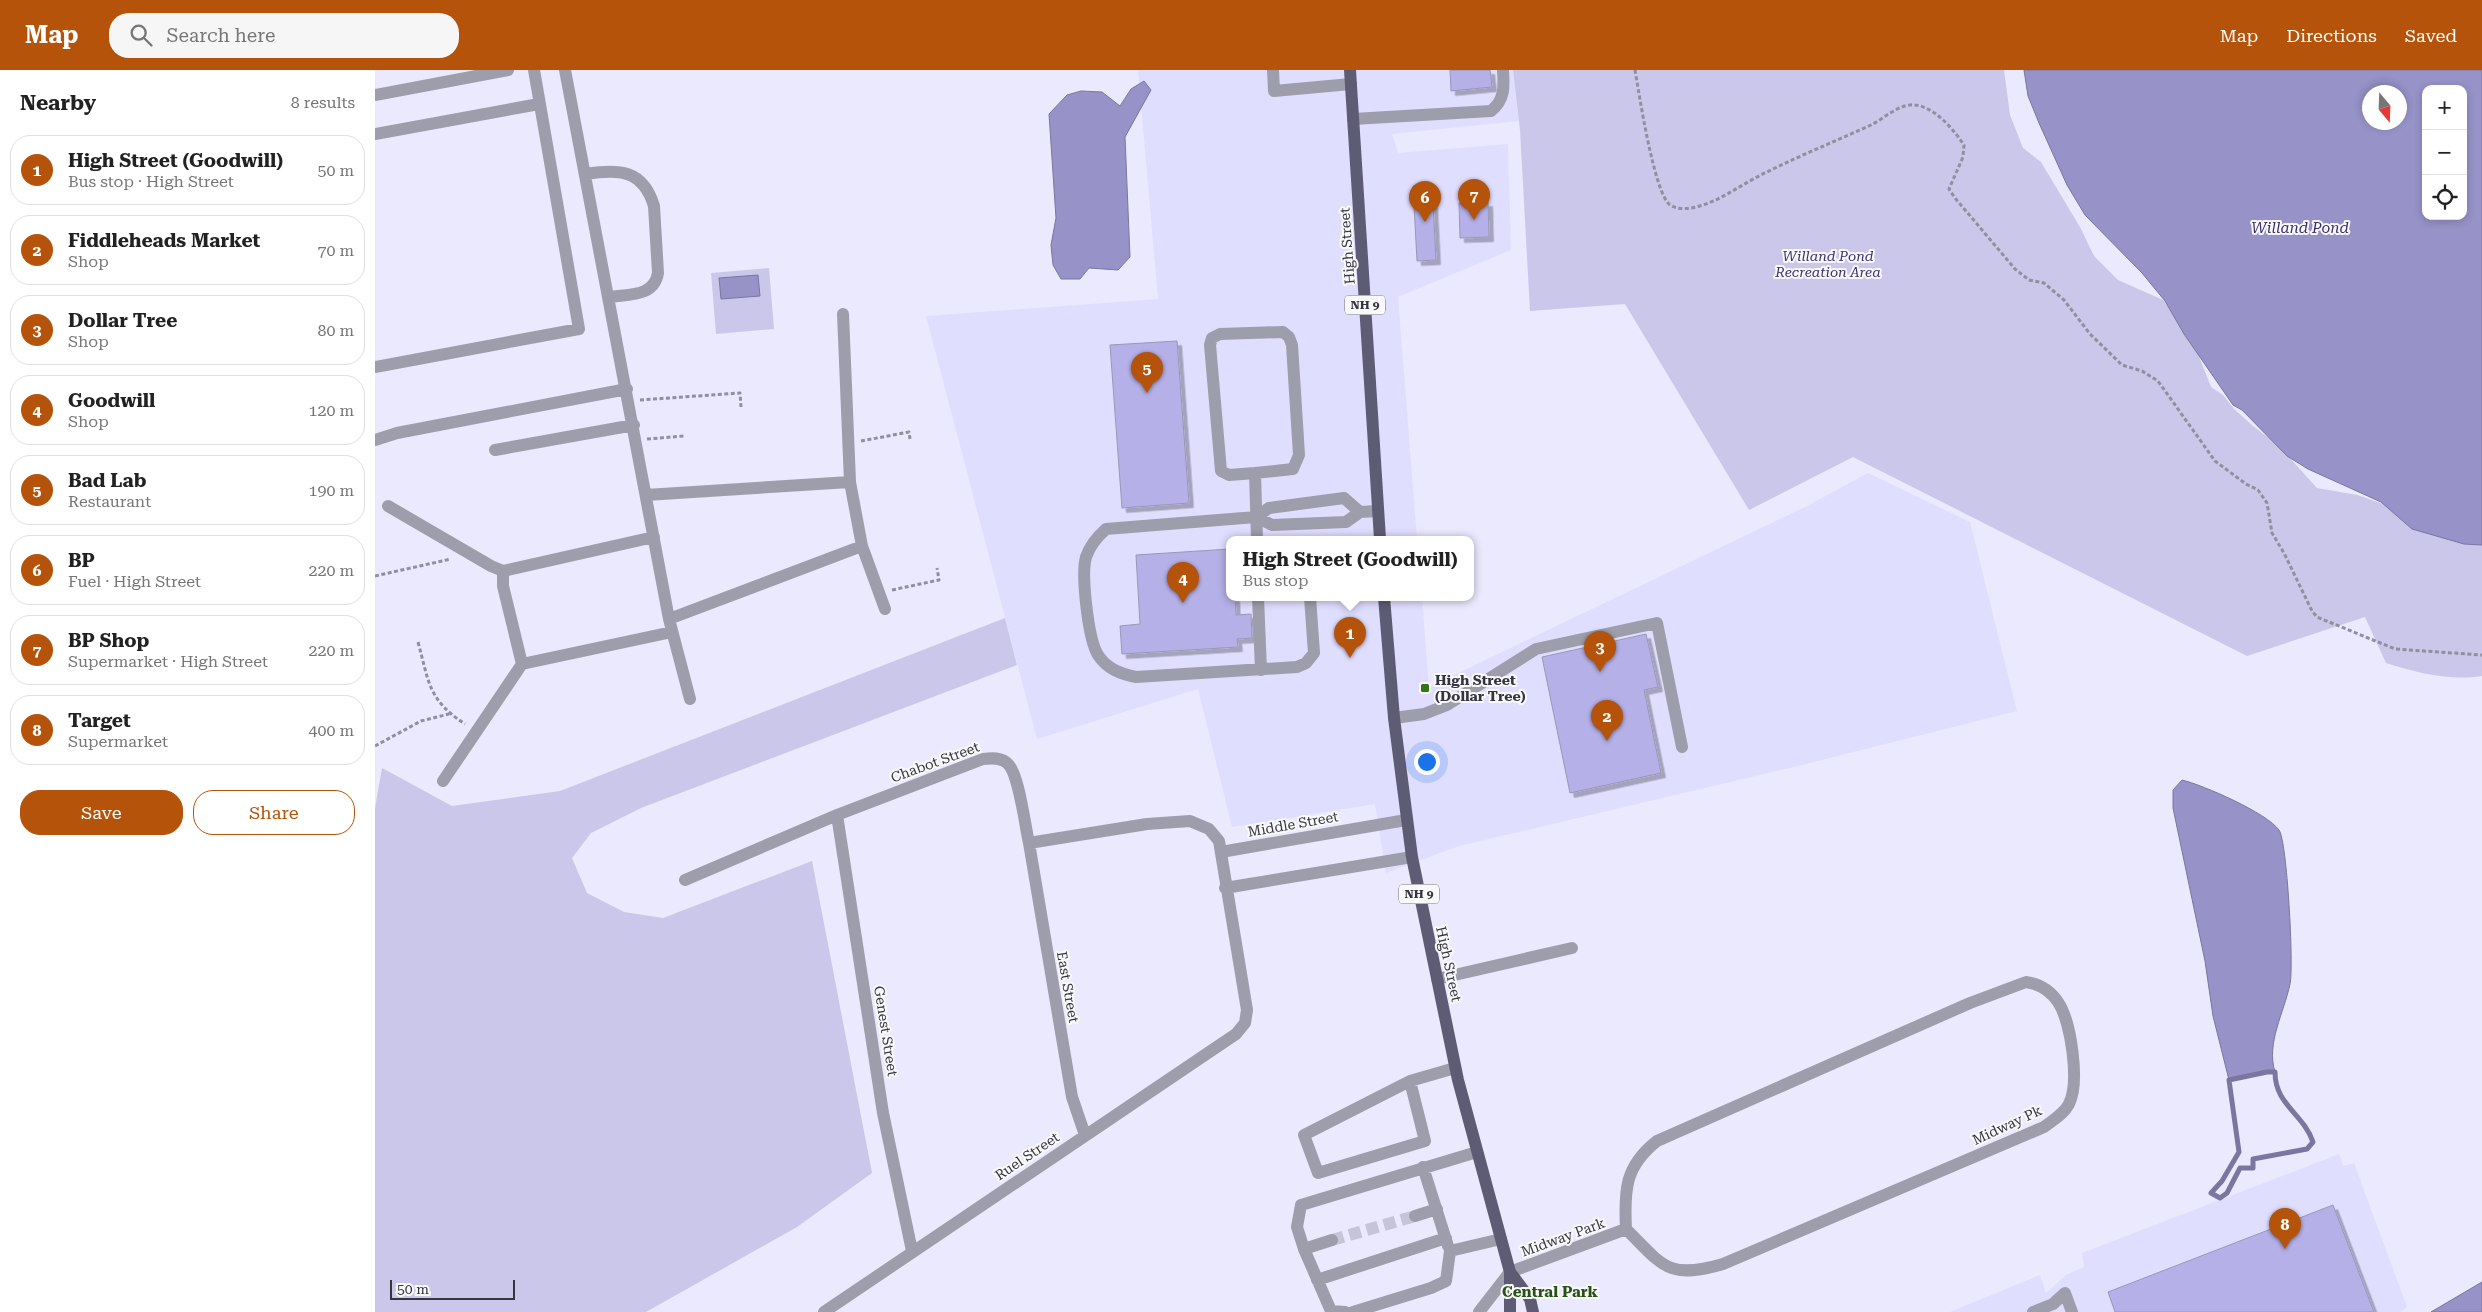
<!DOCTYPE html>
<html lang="en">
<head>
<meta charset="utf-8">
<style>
  body { margin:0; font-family:"Roboto Serif",serif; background:#f6f6f6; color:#222 }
  .controls { position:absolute; right:15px; top:15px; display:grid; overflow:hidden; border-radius:10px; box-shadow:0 2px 8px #0003 }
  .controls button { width:45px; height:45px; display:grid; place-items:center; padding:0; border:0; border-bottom:1px solid #e0e0e0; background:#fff; color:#222; font:25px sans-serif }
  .compass { position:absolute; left:1987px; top:15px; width:45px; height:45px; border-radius:50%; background:#fff; box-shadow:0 2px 8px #0003; rotate:161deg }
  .scale { position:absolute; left:15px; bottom:12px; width:125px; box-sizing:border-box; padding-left:5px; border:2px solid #353441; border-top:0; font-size:14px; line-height:18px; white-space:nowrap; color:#353441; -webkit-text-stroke:4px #f9f9f9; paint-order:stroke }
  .you { position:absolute; left:1051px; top:691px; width:18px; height:18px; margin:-12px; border:4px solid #fff; border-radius:50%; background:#1a73e8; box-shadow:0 0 0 8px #1a73e833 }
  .badge { display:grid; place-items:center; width:32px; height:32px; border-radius:50%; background:#b45309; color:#fff; font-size:16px; font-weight:700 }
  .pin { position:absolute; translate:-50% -41px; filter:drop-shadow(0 1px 2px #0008) }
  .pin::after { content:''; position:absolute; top:26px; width:18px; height:15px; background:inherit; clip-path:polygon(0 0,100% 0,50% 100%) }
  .popup { position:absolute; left:851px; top:466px; width:248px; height:65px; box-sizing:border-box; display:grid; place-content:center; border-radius:10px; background:#fff; filter:drop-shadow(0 1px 4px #0005); font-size:16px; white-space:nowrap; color:#767676 }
  .popup b { font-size:19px; color:#222 }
  .popup::after { content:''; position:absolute; left:50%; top:100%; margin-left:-10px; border:10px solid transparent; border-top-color:#fff }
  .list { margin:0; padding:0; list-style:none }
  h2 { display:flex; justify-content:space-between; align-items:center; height:65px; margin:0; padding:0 20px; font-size:21px }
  h2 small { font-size:16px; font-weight:400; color:#767676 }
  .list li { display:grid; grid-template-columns:32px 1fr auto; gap:15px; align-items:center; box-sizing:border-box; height:70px; margin:0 10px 10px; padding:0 10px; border:1px solid #e0e0e0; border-radius:20px }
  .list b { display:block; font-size:19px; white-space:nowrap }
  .list p { margin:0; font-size:16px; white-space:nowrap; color:#767676 }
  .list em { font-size:16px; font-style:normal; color:#767676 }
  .actions { display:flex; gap:10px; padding:15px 20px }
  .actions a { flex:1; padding:11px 0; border:1px solid #b45309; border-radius:20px; text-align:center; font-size:18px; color:#b45309 }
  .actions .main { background:#b45309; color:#fff }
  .icon { flex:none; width:28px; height:28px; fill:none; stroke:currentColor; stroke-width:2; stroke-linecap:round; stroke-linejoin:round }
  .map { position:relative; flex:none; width:2107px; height:1242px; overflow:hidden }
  header { display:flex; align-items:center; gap:30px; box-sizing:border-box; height:70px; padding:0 25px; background:#b45309; color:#fff }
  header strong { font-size:24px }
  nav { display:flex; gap:28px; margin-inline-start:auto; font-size:18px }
  .search { width:350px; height:45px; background:#f6f6f6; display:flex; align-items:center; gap:12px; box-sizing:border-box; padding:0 18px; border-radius:20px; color:#767676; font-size:19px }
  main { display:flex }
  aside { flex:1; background:#fff }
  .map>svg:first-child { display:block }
</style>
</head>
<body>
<header>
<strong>Map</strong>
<div class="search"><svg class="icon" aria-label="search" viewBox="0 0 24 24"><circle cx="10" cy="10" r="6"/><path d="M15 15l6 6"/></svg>Search here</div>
<nav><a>Map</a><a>Directions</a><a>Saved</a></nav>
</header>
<main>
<aside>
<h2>Nearby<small>8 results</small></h2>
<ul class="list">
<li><span class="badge">1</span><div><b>High Street (Goodwill)</b><p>Bus stop · High Street</p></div><em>50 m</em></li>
<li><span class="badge">2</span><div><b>Fiddleheads Market</b><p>Shop</p></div><em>70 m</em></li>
<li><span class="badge">3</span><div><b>Dollar Tree</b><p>Shop</p></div><em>80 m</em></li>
<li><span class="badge">4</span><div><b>Goodwill</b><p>Shop</p></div><em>120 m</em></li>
<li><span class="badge">5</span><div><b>Bad Lab</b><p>Restaurant</p></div><em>190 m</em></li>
<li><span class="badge">6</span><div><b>BP</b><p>Fuel · High Street</p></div><em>220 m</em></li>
<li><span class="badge">7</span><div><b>BP Shop</b><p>Supermarket · High Street</p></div><em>220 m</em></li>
<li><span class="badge">8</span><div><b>Target</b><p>Supermarket</p></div><em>400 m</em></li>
</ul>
<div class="actions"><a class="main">Save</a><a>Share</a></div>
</aside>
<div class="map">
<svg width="2107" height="1242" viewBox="0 0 2107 1242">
  <defs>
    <filter id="shadow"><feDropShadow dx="4.5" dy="4.5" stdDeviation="0" flood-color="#0004"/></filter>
  </defs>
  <rect width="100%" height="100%" fill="#eae9fe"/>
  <!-- built -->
  <path fill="#e0deff" d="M763 0H1138L1144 51 1017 64 1023 83 1133 74 1136 180 1023 227 1042 469H855V527H1047L1054 617 1432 436 1493 403 1595 452 1642 641 1419 697 1084 776 1011 803 1000 734 857 757 823 619 662 669 551 246 783 229Z
    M1964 1084 1968 1096 1979 1093 2032 1237 2025 1242H1575L1665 1205 1671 1223 1691 1205 1709 1197 1707 1183Z"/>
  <!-- green -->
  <path fill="#cac7eb" d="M1138 0H1629L1635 45 1648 78 1666 92 1705 157 1719 186 1743 210 1788 230 1821 273 1825 289 1836 317 1848 325 1859 339 1878 356 1903 375 1942 418 1982 425 2107 467V606C2075 611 2042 603 2011 593L1990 547 1872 586 1478 387 1374 440 1250 234 1155 241 1145 60Z
    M394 198 399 259 341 264 336 203Z
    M630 548 642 595 266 738 216 763 197 788 212 823 249 842 288 848 437 791 497 1103 422 1157 271 1242H0V738L7 698 77 736 185 721Z"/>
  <!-- water -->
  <path fill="#9792c7" stroke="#7a769f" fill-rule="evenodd" d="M1649 0H2107V475L2089 474 2037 459 2006 432 1933 399 1912 386 1867 340 1858 335 1809 264 1790 231 1767 203 1710 145 1692 115 1664 53 1653 26ZM2051 19H2088V146H2051ZM1994 22H2024V52H1994Z
    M769 11 776 20 750 67 755 187 743 200 714 198 705 209H686L678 195 676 175 681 148 674 44 692 25 706 21 727 22 745 36 756 19Z
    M383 205 385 226 346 229 344 208Z
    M1807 710C1828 715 1892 743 1904 760 1912 770 1919 897 1915 914 1909 943 1891 973 1900 1002L1854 1010 1838 946 1830 891 1798 738V720Z
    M2107 1212V1242H2056Z"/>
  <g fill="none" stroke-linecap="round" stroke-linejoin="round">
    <!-- stream -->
    <path stroke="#7a769f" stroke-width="5" d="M1892 1002H1900C1900 1035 1928 1043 1938 1072L1932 1079 1878 1089V1098H1865L1852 1123 1845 1128 1836 1123 1847 1111 1864 1082 1854 1010Z"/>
  </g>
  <!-- building -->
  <path fill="#b5b0e7" stroke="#9997b7" filter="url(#shadow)" d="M1075 0H1115L1117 17 1076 21Z
    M1057 115 1061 190 1042 191 1038 116Z
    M1113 132 1114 167 1085 168 1084 133Z
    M802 271 814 433 747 438 735 275Z
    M855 479V527H860L861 545 876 544 877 568 862 569 863 577 747 584 745 556 765 554 761 485Z
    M1271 564 1283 617 1269 620 1286 703 1195 723 1167 587Z
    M1958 1135 1999 1242H1740L1733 1222Z"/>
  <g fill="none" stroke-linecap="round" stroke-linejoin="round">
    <!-- minor-tunnel -->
    <path stroke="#c6c5d8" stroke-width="12" stroke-dasharray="12 6" stroke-linecap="butt" d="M957 1170 1040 1146"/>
    <!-- path -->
    <path stroke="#908fa0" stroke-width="3" stroke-dasharray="4 2.5" stroke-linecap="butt" d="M1260 0C1264 23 1279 123 1295 135 1303 140 1312 139 1321 137 1346 131 1368 113 1392 102 1426 85 1461 71 1496 55 1508 49 1525 33 1540 35 1560 37 1579 60 1589 75L1588 87 1574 119 1580 128 1640 199 1654 210 1669 213 1689 230 1715 264 1747 295 1767 301 1783 311 1840 391 1871 414 1883 420 1892 433 1897 463 1909 483 1937 541 1942 547 2020 579 2107 585
      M265 330 365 323 366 337
      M272 369 309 366
      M486 371 534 362 535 369
      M0 506 76 489
      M517 520 564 510 562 498
      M43 572C54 612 53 630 90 654
      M0 676 46 651 74 644"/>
    <!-- minor -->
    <path stroke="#9e9dab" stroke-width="12" d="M190 0 294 549 315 629
      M898 0 899 21 976 14
      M0 25 133 0
      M978 49 1116 41C1130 30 1129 17 1128 0
      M0 64 164 34
      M211 104C243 99 268 99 279 136L283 203C279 227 254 224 235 227
      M468 244 475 412 487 476 510 539
      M0 297 204 259 159 0
      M0 370 22 363 252 319
      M120 380 259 355
      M880 403 918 399 924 385 917 275 914 267 908 262 845 264 837 268 835 275 846 401 854 405 880 403 882 469
      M271 425 475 412
      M13 436 116 496 128 501V516L147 594 68 711
      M881 447 897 455 971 452 985 442 1003 441
      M128 501 279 467
      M883 527 886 600
      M935 527 939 583 931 593 922 597 761 607C746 604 732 599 723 585 713 569 706 504 711 487 715 475 722 467 731 459L881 447 894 438 969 428 985 442
      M294 549 487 476
      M147 594 297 562
      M1019 648 1049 644 1072 635 1161 579 1282 553 1307 677
      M462 745 508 1043 537 1181
      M654 773 697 1027 710 1065
      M846 782 1031 750
      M310 810 462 745 608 689C616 688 627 687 633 694 644 704 650 756 654 773L772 754 815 751 834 759 844 771 872 940 870 953 861 964 449 1242
      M850 818 1037 787
      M1062 909 1197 878
      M1651 912C1665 914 1675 920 1683 932 1696 951 1705 1012 1694 1034 1689 1044 1678 1050 1669 1057L1348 1194C1293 1210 1288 1196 1251 1159 1249 1120 1250 1096 1282 1071L1595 933Z
      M1035 1011 1050 1071 943 1103 929 1065 1035 1011 1080 998
      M1048 1097 1073 1176
      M1040 1146 1062 1139
      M929 1179 957 1170
      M942 1210 1071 1168
      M970 1242 956 1241 929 1179 922 1157 926 1135 1102 1082
      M978 1242 1056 1218 1071 1211 1075 1181 1126 1169
      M1104 1242 1135 1202 1251 1159
      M1658 1242 1678 1234 1690 1223 1697 1242"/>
    <!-- major -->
    <path stroke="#5e5c75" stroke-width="12" d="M975 0 1005 469
      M1009 527 1019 648 1037 787 1083 1010 1135 1202V1242
      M1135 1202 1155 1229 1158 1242"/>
  </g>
  <!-- markers -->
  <rect fill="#327616" stroke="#f9f9f9" stroke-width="2" x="1045" y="613" width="10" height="10" rx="2.5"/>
  <g text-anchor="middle" stroke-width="4" stroke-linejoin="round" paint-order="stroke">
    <!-- shield labels -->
    <g fill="#f9f9f9" stroke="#706f78" stroke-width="1">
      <rect x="970" y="225.5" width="40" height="19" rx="4"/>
      <rect x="1024" y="814.5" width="40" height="19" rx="4"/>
    </g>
    <g font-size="12" font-weight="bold" fill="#353441">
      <text x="990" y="239">NH 9</text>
      <text x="1044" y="828">NH 9</text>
    </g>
    <!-- street labels -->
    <g font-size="14" fill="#353441" stroke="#f9f9f9">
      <text transform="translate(972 176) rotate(-94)" y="5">High Street</text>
      <text transform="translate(560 692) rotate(-20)" y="5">Chabot Street</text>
      <text transform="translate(918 754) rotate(-10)" y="5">Middle Street</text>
      <text transform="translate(1074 894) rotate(78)" y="5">High Street</text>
      <text transform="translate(693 917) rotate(80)" y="5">East Street</text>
      <text transform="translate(511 961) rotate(81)" y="5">Genest Street</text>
      <text transform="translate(1632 1055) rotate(-25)" y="5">Midway Pk</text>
      <text transform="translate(652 1086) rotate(-34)" y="5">Ruel Street</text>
      <text transform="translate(1188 1167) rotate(-20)" y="5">Midway Park</text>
    </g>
    <!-- park labels -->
    <g font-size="14" font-style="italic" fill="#3c3070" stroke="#f9f9f9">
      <text x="1453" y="191">Willand Pond<tspan x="1453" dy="16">Recreation Area</tspan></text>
    </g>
    <!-- poi labels -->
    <g font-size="14" font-weight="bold" fill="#353441" stroke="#f9f9f9" text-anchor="start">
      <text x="1060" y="615">High Street<tspan x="1060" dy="16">(Dollar Tree)</tspan></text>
    </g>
    <!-- water labels -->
    <g font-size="15" font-style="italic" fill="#3a2e6e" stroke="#f9f9f9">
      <text x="1925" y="163">Willand Pond</text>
    </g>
    <!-- neighbourhood labels -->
    <g font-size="15" font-weight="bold" fill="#275217" stroke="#f9f9f9">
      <text x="1175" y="1227">Central Park</text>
    </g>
  </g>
</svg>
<div class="controls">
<button>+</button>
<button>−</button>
<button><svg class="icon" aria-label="locate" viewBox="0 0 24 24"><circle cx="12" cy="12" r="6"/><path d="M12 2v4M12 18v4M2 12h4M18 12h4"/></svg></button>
</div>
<svg class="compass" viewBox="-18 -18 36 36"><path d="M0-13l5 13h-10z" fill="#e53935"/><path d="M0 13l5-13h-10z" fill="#767676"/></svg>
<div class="scale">50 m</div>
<div class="you"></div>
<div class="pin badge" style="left:975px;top:588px">1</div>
<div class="popup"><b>High Street (Goodwill)</b>Bus stop</div>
<div class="pin badge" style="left:1232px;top:671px">2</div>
<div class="pin badge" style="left:1225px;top:602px">3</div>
<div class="pin badge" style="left:808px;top:533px">4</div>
<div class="pin badge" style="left:772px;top:323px">5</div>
<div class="pin badge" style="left:1050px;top:152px">6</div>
<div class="pin badge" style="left:1099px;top:150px">7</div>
<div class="pin badge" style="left:1910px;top:1179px">8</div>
</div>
</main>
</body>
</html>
